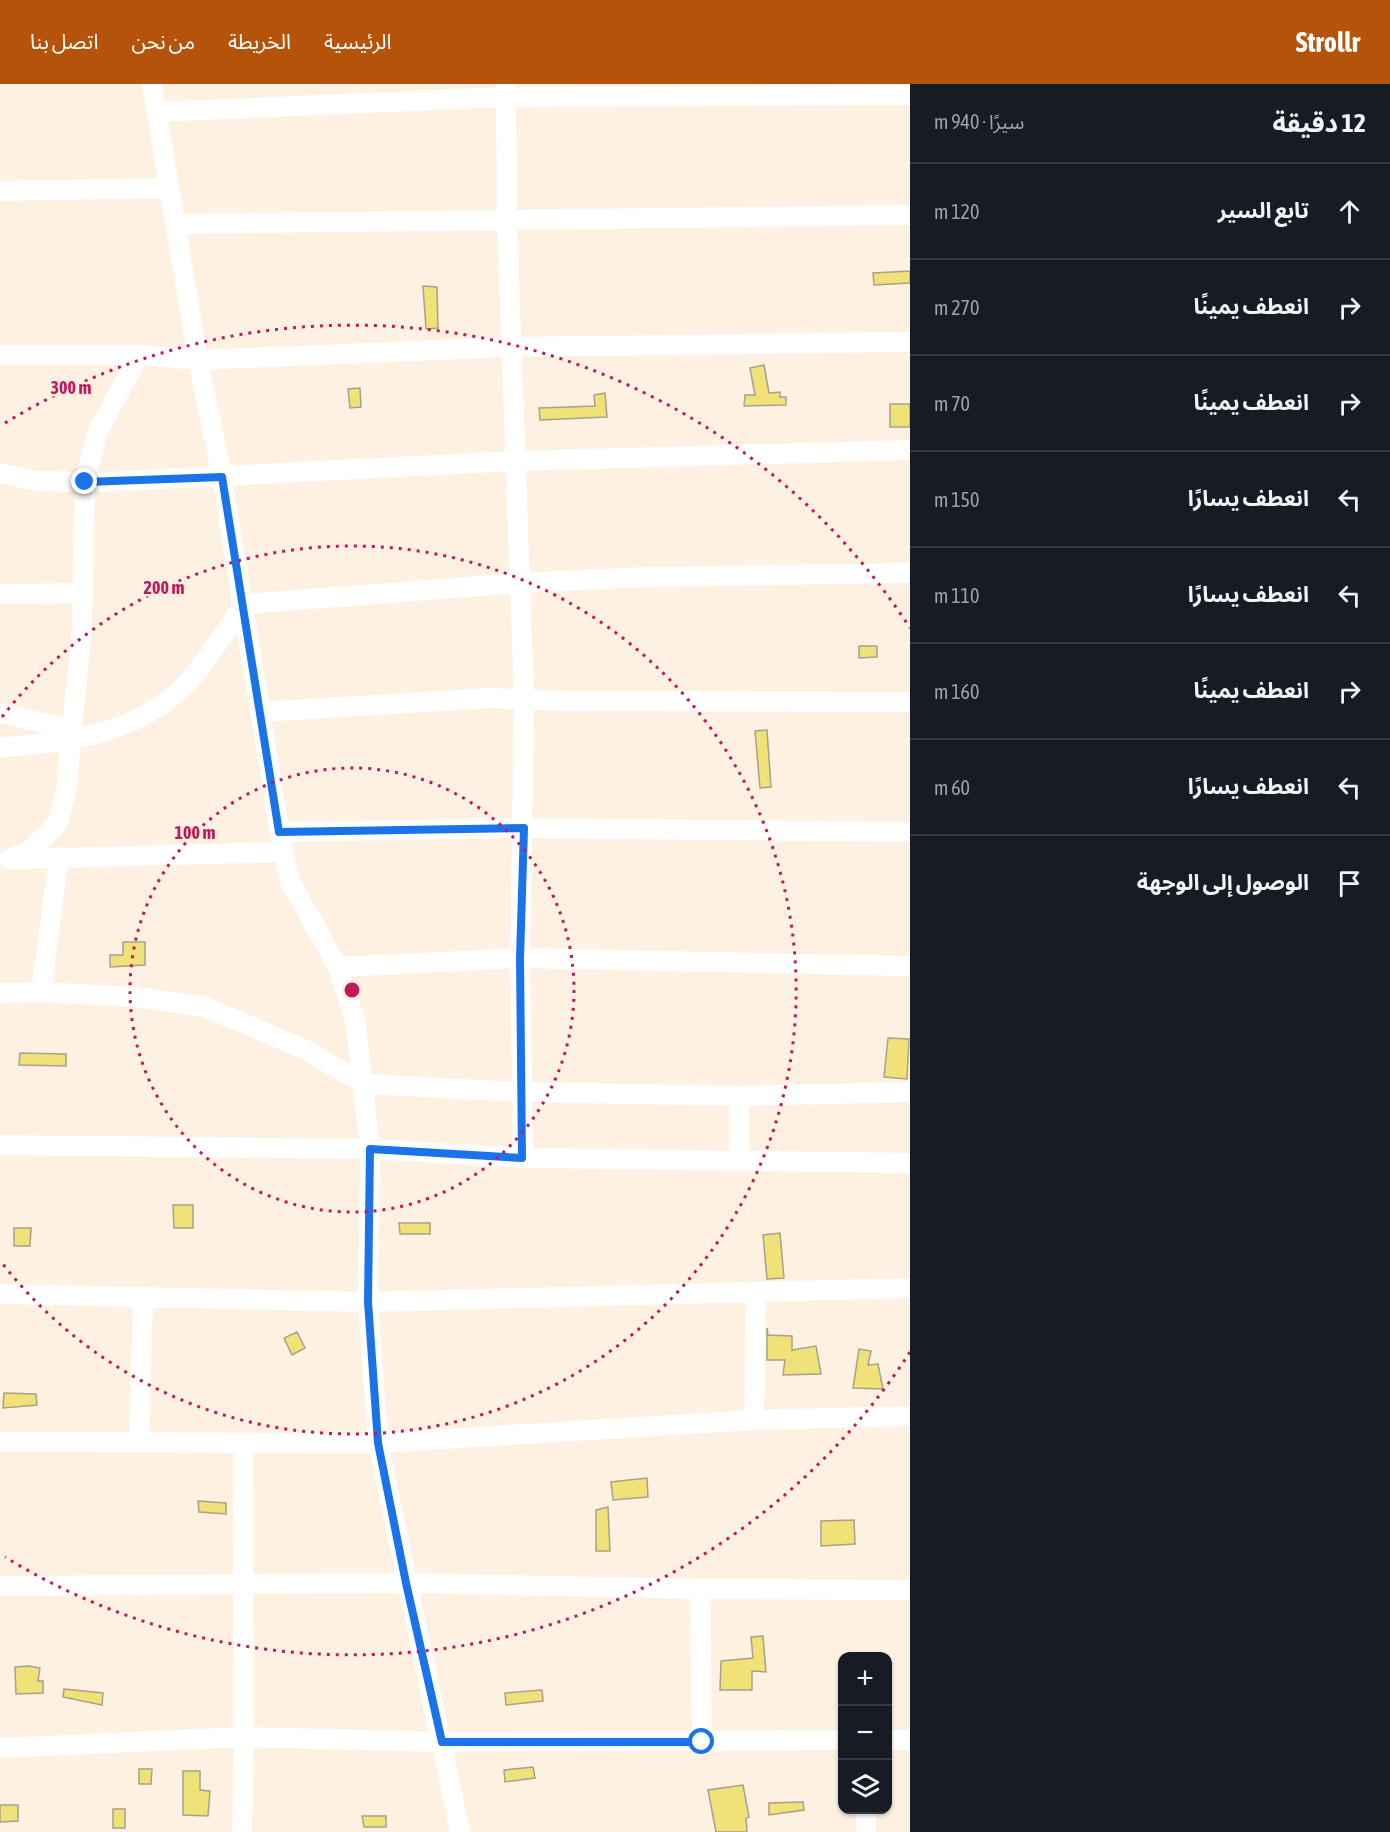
<!DOCTYPE html>
<html lang="ar">
<head>
<meta charset="utf-8">
<style>
  body { margin:0; font-family:"Asap Condensed","Noto Sans Arabic",sans-serif; background:#20242c; color:#f1f3f6; direction:rtl }
  .controls { position:absolute; right:18px; bottom:18px; display:grid; overflow:hidden; border-radius:12px; box-shadow:0 2px 4px #0004 }
  .controls button { width:54px; height:54px; display:grid; place-items:center; padding:0; border:0; border-bottom:2px solid #363941; background:#171b24; color:#f1f3f6; font:30px sans-serif }
  .stop { position:absolute; width:18px; height:18px; margin:-14px; border:4px solid #1a73e8; border-radius:50%; background:#fff }
  .stop.end { background:#1a73e8; border-color:#fff; box-shadow:0 2px 6px #0008 }
  .list { margin:0; padding:0; list-style:none }
  h2 { display:flex; justify-content:space-between; align-items:center; height:78px; margin:0; padding:0 24px; font-size:26px }
  h2 small { font-size:20px; font-weight:400; color:#9ea1a6 }
  .list li { display:grid; grid-template-columns:39px 1fr auto; gap:18px; align-items:center; box-sizing:border-box; height:96px; padding:0 24px; border-top:2px solid #363941 }
  .list b { display:block; font-size:22px; white-space:nowrap }
  .list em { font-size:20px; font-style:normal; color:#9ea1a6 }
  .icon { flex:none; width:33px; height:33px; fill:none; stroke:currentColor; stroke-width:2; stroke-linecap:round; stroke-linejoin:round }
  .map { position:relative; flex:none; width:910px; height:1748px; overflow:hidden; direction:ltr }
  header { display:flex; align-items:center; gap:36px; box-sizing:border-box; height:84px; padding:0 30px; background:#b45309; color:#fff }
  header strong { font-size:28px }
  nav { display:flex; gap:33px; margin-inline-start:auto; font-size:21px }
  main { display:flex }
  aside { flex:1; background:#171b24 }
  .map>svg:first-child { display:block }
</style>
</head>
<body>
<header>
<strong>Strollr</strong>
<nav><a>الرئيسية</a><a>الخريطة</a><a>من نحن</a><a>اتصل بنا</a></nav>
</header>
<main>
<aside>
<h2>12 دقيقة<small>سيرًا · 940 m</small></h2>
<ul class="list">
<li><svg class="icon" aria-label="ahead" viewBox="0 0 24 24"><path d="M12 20V5M6 11l6-6 6 6"/></svg><div><b>تابع السير</b></div><em>120 m</em></li>
<li><svg class="icon" aria-label="right" viewBox="0 0 24 24"><path d="M7 20v-9h11M14 6l5 5-5 5"/></svg><div><b>انعطف يمينًا</b></div><em>270 m</em></li>
<li><svg class="icon" aria-label="right" viewBox="0 0 24 24"><path d="M7 20v-9h11M14 6l5 5-5 5"/></svg><div><b>انعطف يمينًا</b></div><em>70 m</em></li>
<li><svg class="icon" aria-label="left" viewBox="0 0 24 24"><path d="M17 20v-9H6M10 6l-5 5 5 5"/></svg><div><b>انعطف يسارًا</b></div><em>150 m</em></li>
<li><svg class="icon" aria-label="left" viewBox="0 0 24 24"><path d="M17 20v-9H6M10 6l-5 5 5 5"/></svg><div><b>انعطف يسارًا</b></div><em>110 m</em></li>
<li><svg class="icon" aria-label="right" viewBox="0 0 24 24"><path d="M7 20v-9h11M14 6l5 5-5 5"/></svg><div><b>انعطف يمينًا</b></div><em>160 m</em></li>
<li><svg class="icon" aria-label="left" viewBox="0 0 24 24"><path d="M17 20v-9H6M10 6l-5 5 5 5"/></svg><div><b>انعطف يسارًا</b></div><em>60 m</em></li>
<li><svg class="icon" aria-label="arrive" viewBox="0 0 24 24"><path d="M6 21V4h12l-3 4 3 4H6"/></svg><div><b>الوصول إلى الوجهة</b></div></li>
</ul>
</aside>
<div class="map">
<svg width="910" height="1748" viewBox="0 0 910 1748">
  <rect width="100%" height="100%" fill="#fff1e1"/>
  <!-- building -->
  <path fill="#f0e178" stroke="#a6a28b" stroke-width="1.5" d="M910 187V199L874 201 873 189Z
    M423 202 437 203 438 244 426 245Z
    M764 281 769 309 780 308V313H786V321L744 322 745 311H755L750 284Z
    M360 304 361 323 350 324 348 305Z
    M605 309 607 333 540 336 539 324 595 322 594 311Z
    M890 320H910V343H890Z
    M859 562H877V573L859 574Z
    M767 646 771 703 760 704 755 647Z
    M123 858H145V881L110 883V871H123Z
    M888 954 909 955 907 995 884 993Z
    M20 969 66 970V982L19 981Z
    M173 1121H193V1144H174Z
    M399 1139H430V1150H400Z
    M14 1144H31L30 1162H14Z
    M780 1149 784 1194 767 1195 763 1151Z
    M767 1244 768 1251 792 1252V1266L816 1262 821 1290 783 1291 785 1276H767Z
    M297 1248 305 1264 292 1271 284 1254Z
    M859 1265 871 1267 868 1281 878 1280 883 1305 853 1304Z
    M4 1309 36 1310 37 1321 3 1324Z
    M647 1394 648 1413 613 1416 611 1398Z
    M198 1417 226 1419V1430L199 1428Z
    M608 1423 610 1467H596V1426Z
    M854 1436 855 1460 821 1462V1437Z
    M763 1552 766 1588 752 1587V1606H720L721 1577 753 1574 751 1553Z
    M29 1582 40 1584 38 1597H43V1609L16 1610 15 1583Z
    M64 1605 103 1609 102 1621 63 1613Z
    M542 1606 543 1617 506 1621 505 1609Z
    M533 1683 535 1694 505 1698 504 1686Z
    M139 1685H152L151 1700H139Z
    M183 1687H200V1706L210 1707 208 1732 183 1731Z
    M743 1701 749 1733 746 1734 747 1748H716L708 1706Z
    M803 1718 804 1726 769 1731V1719Z
    M0 1721H18V1737L0 1738Z
    M113 1725H125V1744H113Z
    M362 1732H386V1743H364Z"/>
  <g fill="none" stroke-linecap="round" stroke-linejoin="round">
    <!-- minor -->
    <path stroke="#fff" stroke-width="20" d="M152 0 198 276 222 393 283 768 290 798 338 883 356 941 370 1065 368 1218 378 1359 460 1748
      M506 0 507 137 524 614 520 874 523 1074
      M157 28 506 13 910 11
      M0 107 169 104
      M175 140 910 131
      M0 271H139L198 276 511 263 910 258
      M0 389 37 397 104 398 516 377 910 366
      M0 510 83 509
      M261 628 489 614 565 617 910 618
      M0 629 73 646
      M0 663C66 660 140 649 187 599 209 576 226 545 244 520L520 499 646 493 910 489
      M279 748 524 744 910 748
      M9 775 31 766 58 738 66 708 82 543 85 398 97 349 139 271
      M18 775 283 768
      M338 883 520 874 910 882
      M41 908 59 773
      M0 909 41 908 136 913 205 923 306 966 364 1000 522 1008 739 1012 910 1008
      M739 1012V1077
      M0 1061 370 1065 523 1074 910 1079
      M0 1210 368 1218 910 1204
      M754 1336 756 1208
      M0 1358 378 1359 754 1336 910 1332
      M139 1358 143 1213
      M0 1502 406 1499 700 1505 910 1506
      M700 1505 702 1658
      M888 1656H910
      M0 1664 244 1653 442 1658 842 1656
      M866 1726V1748
      M242 1748 244 1653 243 1359"/>
  </g>
  <g fill="none" stroke-linecap="round" stroke-linejoin="round">
    <!-- route -->
    <path stroke="#1a73e8" stroke-width="8" d="M85 398 222 393 279 748 524 744 520 874 522 1074 370 1065 368 1218 378 1359 406 1499 442 1658H702"/>
  </g>
  <!-- distance rings -->
  <g fill="none" stroke="#c2185b" stroke-width="3" stroke-dasharray="3 6">
    <circle cx="352" cy="906" r="222"/>
    <path d="M2 633A444 444 0 1 1 2 1179"/>
    <path d="M910 1268A665 665 0 0 1 5 1473M5 339A665 665 0 0 1 910 544"/>
  </g>
  <circle cx="352" cy="906" r="9" fill="#c2185b" stroke="#fff1e1" stroke-width="3"/>
  <g font-size="18" text-anchor="middle" font-weight="bold" fill="#c2185b" stroke="#fff1e1" stroke-width="5" stroke-linejoin="round" paint-order="stroke">
    <text x="71" y="310">300 m</text>
    <text x="164" y="510">200 m</text>
    <text x="195" y="755">100 m</text>
  </g>
</svg>
<div class="controls">
<button>+</button>
<button>−</button>
<button><svg class="icon" aria-label="layers" viewBox="0 0 24 24"><path d="M12 4l9 5-9 5-9-5zM3 14l9 5 9-5"/></svg></button>
</div>
<div class="stop" style="left:702px;top:1658px"></div>
<div class="stop end" style="left:85px;top:398px"></div>
</div>
</main>
</body>
</html>
